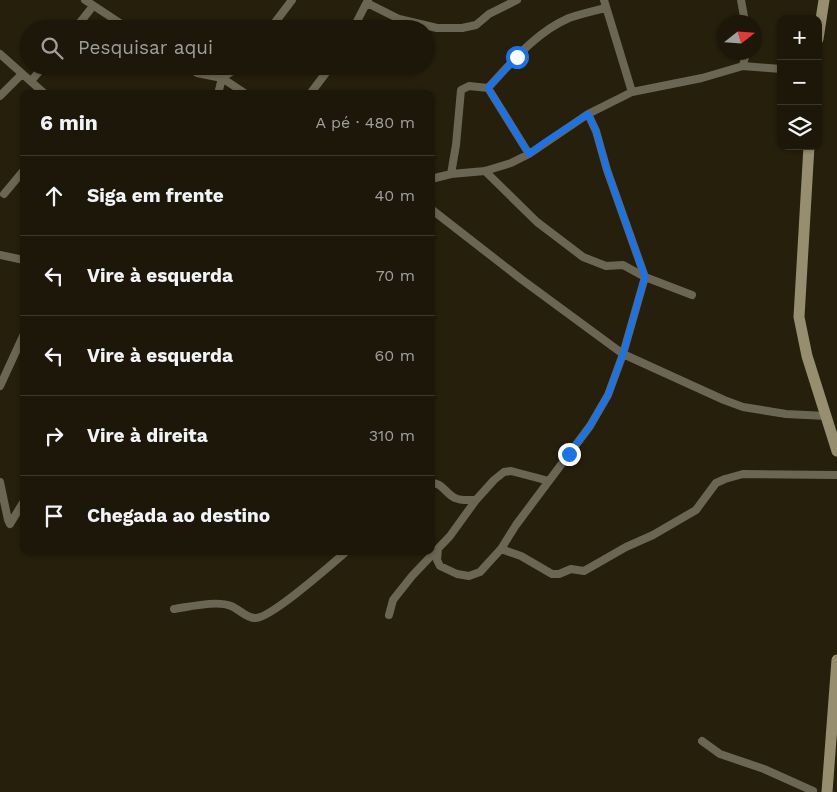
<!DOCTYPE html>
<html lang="pt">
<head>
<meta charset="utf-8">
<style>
  body { margin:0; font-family:"Work Sans",sans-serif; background:#292417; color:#f1f3f6 }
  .controls { position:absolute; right:15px; top:15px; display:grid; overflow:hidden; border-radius:10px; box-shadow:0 1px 4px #0004 }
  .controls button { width:45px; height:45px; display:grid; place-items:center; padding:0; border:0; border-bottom:1px solid #3a362a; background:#1c1709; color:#f1f3f6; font:25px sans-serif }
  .compass { position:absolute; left:717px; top:15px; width:45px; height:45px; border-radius:50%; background:#1c1709; box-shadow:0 1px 4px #0004; rotate:73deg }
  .stop { position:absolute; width:15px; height:15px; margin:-11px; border:4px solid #1a73e8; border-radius:50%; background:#fff }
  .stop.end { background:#1a73e8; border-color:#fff; box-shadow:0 1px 5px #0008 }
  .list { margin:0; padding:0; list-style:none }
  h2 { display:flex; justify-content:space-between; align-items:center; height:65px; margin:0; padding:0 20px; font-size:21px }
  h2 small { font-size:16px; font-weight:400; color:#a09f9c }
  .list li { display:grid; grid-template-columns:32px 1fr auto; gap:15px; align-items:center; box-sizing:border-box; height:80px; padding:0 20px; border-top:1px solid #3a362a }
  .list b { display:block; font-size:19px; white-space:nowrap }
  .list em { font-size:16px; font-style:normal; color:#a09f9c }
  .icon { flex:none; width:28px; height:28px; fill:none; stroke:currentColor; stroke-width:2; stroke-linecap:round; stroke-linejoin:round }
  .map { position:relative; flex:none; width:837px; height:792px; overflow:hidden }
  .search { position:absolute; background:#1c1709; box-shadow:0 1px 4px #0004; left:20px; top:20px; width:415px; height:55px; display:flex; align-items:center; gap:12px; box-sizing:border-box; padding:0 18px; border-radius:28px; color:#a09f9c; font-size:19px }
  .panel { position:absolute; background:#1c1709; box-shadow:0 1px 4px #0004; left:20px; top:90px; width:415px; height:465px; border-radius:10px }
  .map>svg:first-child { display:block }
</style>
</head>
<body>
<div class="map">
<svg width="837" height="792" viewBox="0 0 837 792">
  <rect width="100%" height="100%" fill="#251f0c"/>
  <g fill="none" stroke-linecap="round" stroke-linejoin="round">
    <!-- street -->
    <path stroke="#6b6653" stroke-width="8" d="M85 0 129 29
      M604 0 632 92
      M741 0 745 22
      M367 3 399 19 437 28H462L476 25 489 14 517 0
      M75 29 93 6
      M270 29 292 0
      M353 29 368 0
      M0 54 45 94
      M186 66 197 73 222 78 246 94
      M743 66 746 52
      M31 81 44 66
      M488 88 529 154
      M218 94 222 78 240 66
      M310 94 331 66
      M0 96 22 74
      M485 171 537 222 583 257 606 266 623 265 645 277 692 295
      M451 174 456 145 461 90 469 86 488 88C512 62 536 32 569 18 581 14 594 11 606 8
      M431 179 451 174 485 171 511 163 529 154 588 114 632 92 702 78 743 66 781 69
      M4 194 24 170
      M431 209 521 279 623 354 724 400 743 407 786 414 826 416
      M0 255 24 260
      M0 386 24 334
      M0 482 8 520 10 524
      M431 483C442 482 446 494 455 498 461 501 469 500 476 500
      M10 524 24 501
      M438 549 437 560 440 566 457 574 469 576 480 572 501 549 516 525 590 426 608 395 623 354 645 277 607 170 596 131 588 114
      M501 549 521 556 552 574H559L571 569 584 571 626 547 653 535 696 510 716 483 725 479 743 474 837 475
      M174 609C189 607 217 600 231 606 239 609 246 618 255 618 270 619 333 563 347 551
      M389 615 393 600 412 576 450 536 476 500 494 480 504 472 511 471 549 481
      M702 741 720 754 764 769 813 791"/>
    <!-- secondary -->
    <path stroke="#978e70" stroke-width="11" d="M818 39 824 0
      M809 146 799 317 807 356 837 451
      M827 792 837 660"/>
  </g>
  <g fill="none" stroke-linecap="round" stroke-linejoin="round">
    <!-- route -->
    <path stroke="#1a73e8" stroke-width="6" d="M517 57 488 88 529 154 545 142 588 114 596 131 607 170 645 277 623 354 608 395 590 426 569 454"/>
  </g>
</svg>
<div class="controls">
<button>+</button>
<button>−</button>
<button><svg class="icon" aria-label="layers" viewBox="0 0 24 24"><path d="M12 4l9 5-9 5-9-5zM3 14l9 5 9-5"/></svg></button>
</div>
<svg class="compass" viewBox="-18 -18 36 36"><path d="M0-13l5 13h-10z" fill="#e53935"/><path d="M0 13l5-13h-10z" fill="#a09f9c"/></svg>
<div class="stop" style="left:517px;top:57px"></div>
<div class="stop end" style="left:569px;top:454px"></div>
<div class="search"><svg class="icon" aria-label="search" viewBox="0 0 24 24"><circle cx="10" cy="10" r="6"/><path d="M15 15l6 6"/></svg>Pesquisar aqui</div>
<section class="panel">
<h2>6 min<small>A pé · 480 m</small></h2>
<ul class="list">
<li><svg class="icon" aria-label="ahead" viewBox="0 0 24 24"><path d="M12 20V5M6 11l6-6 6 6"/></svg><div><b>Siga em frente</b></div><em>40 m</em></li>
<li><svg class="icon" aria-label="left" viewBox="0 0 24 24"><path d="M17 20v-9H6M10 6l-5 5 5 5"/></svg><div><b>Vire à esquerda</b></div><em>70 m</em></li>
<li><svg class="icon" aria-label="left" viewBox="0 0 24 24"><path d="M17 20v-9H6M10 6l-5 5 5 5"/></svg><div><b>Vire à esquerda</b></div><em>60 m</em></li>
<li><svg class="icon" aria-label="right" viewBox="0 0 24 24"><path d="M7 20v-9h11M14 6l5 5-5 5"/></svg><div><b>Vire à direita</b></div><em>310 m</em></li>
<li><svg class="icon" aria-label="arrive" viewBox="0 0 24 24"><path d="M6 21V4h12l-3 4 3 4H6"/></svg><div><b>Chegada ao destino</b></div></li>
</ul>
</section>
</div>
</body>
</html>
